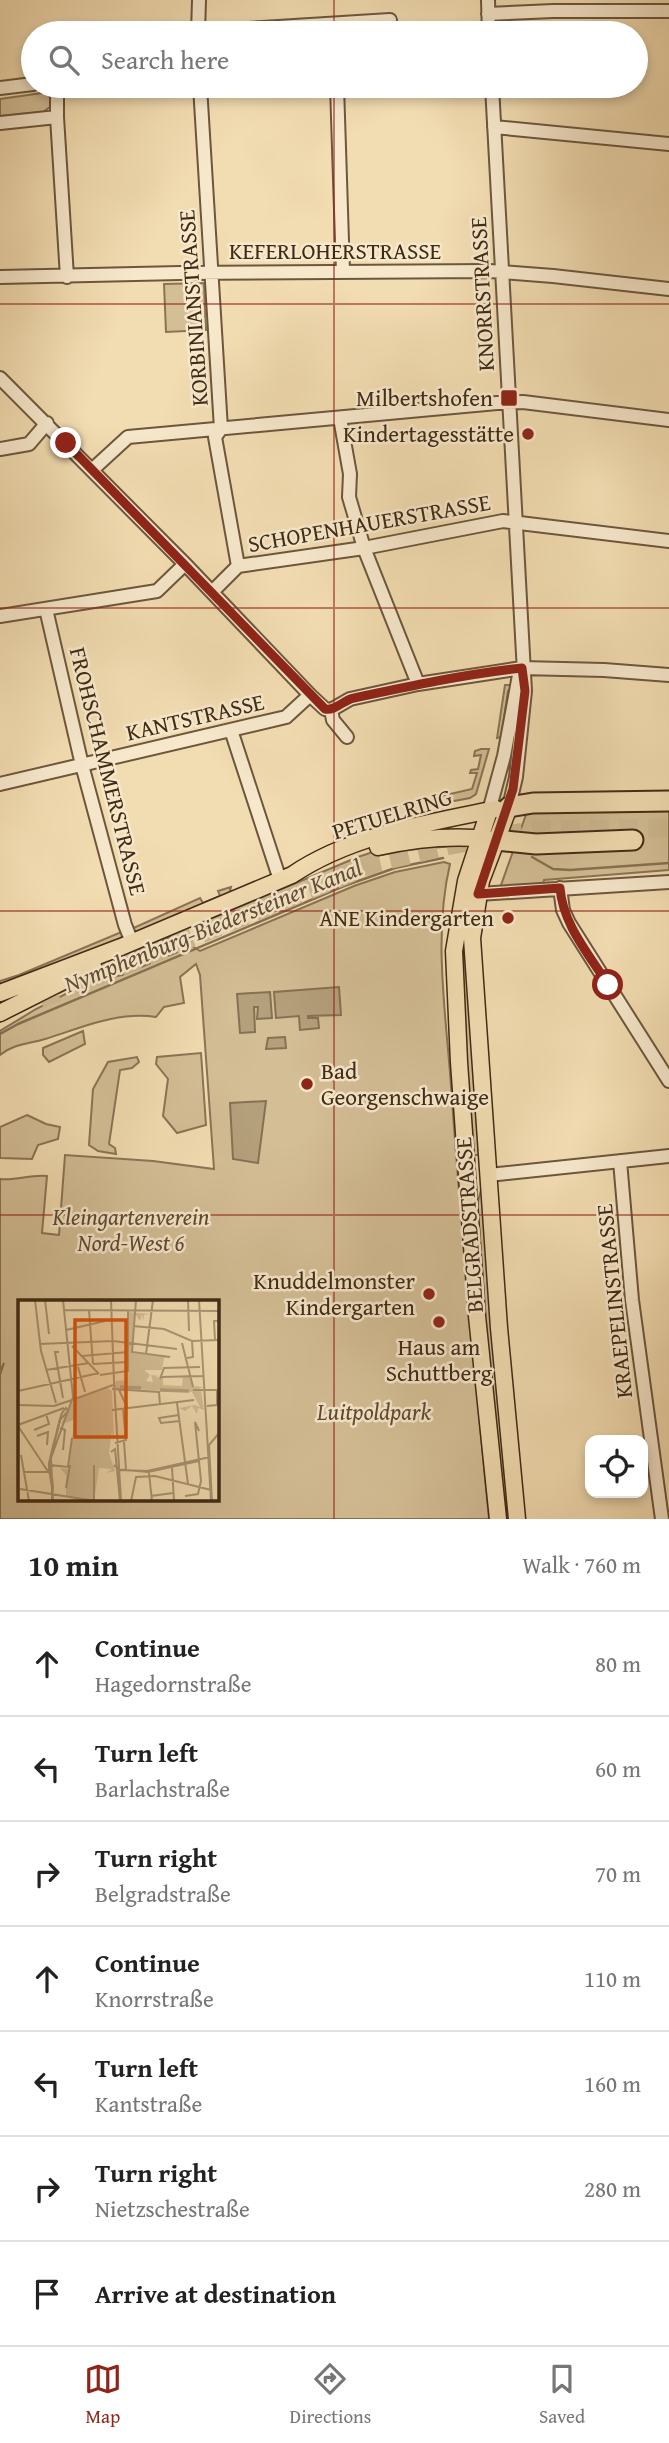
<!DOCTYPE html>
<html lang="en">
<head>
<meta charset="utf-8">
<style>
  body { margin:0; font-family:"Gentium Book Plus",serif; background:#f6f6f6; color:#222 }
  .controls { position:absolute; right:21px; bottom:21px; display:grid; overflow:hidden; border-radius:14px; box-shadow:0 4px 10px #0003 }
  .controls button { width:63px; height:63px; display:grid; place-items:center; padding:0; border:0; border-bottom:2px solid #e0e0e0; background:#fff; color:#222; font:35px sans-serif }
  .stop { position:absolute; width:21px; height:21px; margin:-16px; border:5px solid #8f2418; border-radius:50%; background:#fff }
  .stop.end { background:#8f2418; border-color:#fff; box-shadow:0 2px 7px #0008 }
  .list { margin:0; padding:0; list-style:none }
  h2 { display:flex; justify-content:space-between; align-items:center; height:91px; margin:0; padding:0 28px; font-size:30px }
  h2 small { font-size:23px; font-weight:400; color:#767676 }
  .list li { display:grid; grid-template-columns:46px 1fr auto; gap:21px; align-items:center; box-sizing:border-box; height:105px; padding:0 28px; border-top:2px solid #e0e0e0 }
  .list b { display:block; font-size:26px; white-space:nowrap }
  .list p { margin:0; font-size:23px; white-space:nowrap; color:#767676 }
  .list em { font-size:23px; font-style:normal; color:#767676 }
  .icon { flex:none; width:38px; height:38px; fill:none; stroke:currentColor; stroke-width:2; stroke-linecap:round; stroke-linejoin:round }
  .map { position:relative; flex:none; width:669px; height:1519px; overflow:hidden }
  .search { position:absolute; background:#fff; box-shadow:0 4px 10px #0003; left:21px; right:21px; top:21px; height:77px; display:flex; align-items:center; gap:18px; box-sizing:border-box; padding:0 24px; border-radius:38px; color:#767676; font-size:26px }
  .sheet { height:826px; background:#fff }
  nav { display:flex; justify-content:space-around; align-items:center; box-sizing:border-box; height:98px; border-top:2px solid #e0e0e0; background:#fff; font-size:19px; color:#767676 }
  nav a { display:grid; justify-items:center; gap:4px }
  nav .on { color:#8f2418 }
  .map>svg:first-child { display:block }
</style>
</head>
<body>
<div class="map">
<svg width="669" height="1519" viewBox="0 0 669 1519">
  <rect width="100%" height="100%" fill="#f2dcb1"/>
  <filter id="stains"><feTurbulence type="fractalNoise" baseFrequency=".00286" numOctaves="4"/><feColorMatrix values="0 0 0 0 .2 0 0 0 0 .09 0 0 0 0 .02 0 0 0 .5 -.17"/></filter>
  <radialGradient id="worn" r=".72"><stop offset=".6" stop-color="#630" stop-opacity="0"/><stop offset="1" stop-color="#630" stop-opacity=".3"/></radialGradient>
  <!-- green -->
  <path fill="#d4be96" stroke="#8a7456" stroke-width="2" fill-rule="evenodd" d="M49 92 51 106 43 112 0 116V99Z
    M204 283 206 330 166 332 164 284Z
    M505 685H511V688L508 691 502 731 504 736 497 738Z
    M481 749H489L476 794 470 798 438 804 437 797 472 789 477 773H470L471 770 478 769 481 755 474 756 475 751Z
    M669 807V870L544 880 543 885 500 888 528 809Z
    M457 839 454 846 405 850 376 856 201 928 203 922 358 857 373 852Z
    M444 862 450 864C433 936 446 1014 451 1086 461 1231 475 1375 489 1519H0V1375L4 1363 0 1371V1179C16 1181 31 1174 47 1176L42 1233 59 1235 65 1155 153 1161 214 1169 200 975 196 964 180 977 184 1003 164 1007 156 1017C118 1011 81 1028 45 1039 29 1044 13 1044 0 1055V1031L36 1009 89 982 122 975 192 946 200 951 354 886 395 872ZM19 1302H217V1500H19Z
    M231 887 229 895 204 906 200 905 143 929 137 934 129 930 200 898 203 903 220 896 218 891Z
    M182 932 187 934 96 975 0 1022V1018L96 969Z
    M119 933H123L121 938C81 956 41 970 0 986V981L19 975Z
    M462 956H466L482 1155H471Z
    M83 1031 85 1044 49 1062 43 1055V1048Z
    M201 1053 206 1125 177 1133 163 1116 168 1079 156 1064 157 1057Z
    M137 1057 139 1062 132 1068 120 1070 109 1144 115 1148 116 1154 98 1151 89 1145 93 1089 108 1062Z
    M27 1115 46 1124 60 1127 58 1139 38 1145 32 1159 0 1158V1127Z
    M484 1179 507 1474 499 1475 475 1212Z"/>
  <!-- water -->
  <path fill="#b5a07c" stroke="#867153" stroke-width="2" d="M339 987 341 1015 308 1016V1018H318L319 1028 300 1030 299 1016 276 1018 274 992Z
    M270 992 272 1018 257 1019 258 1007H254L255 1032 240 1033 237 994Z
    M285 1037 286 1048 266 1049 268 1038Z
    M266 1101 258 1163 233 1159 230 1103Z"/>
  <g fill="none" stroke-linecap="round" stroke-linejoin="round">
    <!-- stream -->
    <path stroke="#867153" stroke-width="2.5" d="M532 857 553 869 570 870 669 863
      M0 1034 18 1024 344 886 395 868 443 858"/>
    <!-- highway-tunnel -->
    <path stroke="#ceb992" stroke-width="19" stroke-dasharray="19 10" stroke-linecap="butt" d="M40 999 378 862 451 845 535 830 669 828
      M0 1002 41 986"/>
    <!-- minor casing -->
    <g stroke="#6c573c" stroke-width="16">
      <path id="minor" d="M488 0 489 33
        M488 14 553 11H669
        M185 33 390 20
        M198 33 199 0
        M200 86 221 429 215 437 238 566
        M337 86 343 272
        M492 86 525 691 516 777 509 807
        M0 88 33 84
        M57 117 67 277
        M0 123 57 117V86
        M494 127 669 144
        M0 277 180 273 490 271 553 276 669 289
        M0 378 185 564 310 695 325 709 331 710
        M340 418 350 474 349 497 364 548 418 684
        M0 449 29 444 47 423
        M92 470 128 437 497 403 523 402 669 420
        M212 592 238 566 364 548 503 521 669 541
        M46 609 82 765 125 925 132 942
        M0 616 157 591 185 564
        M331 710 350 699 418 684 522 668 604 670 669 675
        M331 710 333 720 347 737
        M231 730 280 880
        M0 784 286 717 310 695
        M489 811 504 756 519 675
        M560 888 563 910 569 923 669 1081
        M478 894 669 882
        M620 1161 632 1300 662 1519
        M489 1175 669 1156"/>
    </g>
    <!-- major casing -->
    <g stroke="#3f2b15" stroke-width="19">
      <path id="major" d="M509 807 481 881 472 938 499 1328 517 1519
        M489 811 466 881 454 951 459 1062 477 1316 498 1519
        M378 847C414 839 449 835 487 839
        M0 993 121 947 292 875C351 835 428 823 496 809
        M0 1013 93 966"/>
    </g>
    <!-- highway casing -->
    <g stroke="#3f2b15" stroke-width="23">
      <path id="highway" d="M509 807 533 803 669 801
        M496 840 536 844 633 840"/>
    </g>
    <!-- minor -->
    <use href="#minor" stroke="#f7e8cc" stroke-width="12"/>
    <!-- major -->
    <use href="#major" stroke="#f2dcb1" stroke-width="16"/>
    <!-- highway -->
    <use href="#highway" stroke="#f2dcb1" stroke-width="19"/>
  </g>
  <g fill="none" stroke-linecap="round" stroke-linejoin="round">
    <!-- route -->
    <path stroke="#8f2418" stroke-width="9" d="M66 443 325 709C336 711 343 700 354 698 410 686 466 674 522 668L525 691 513 789 478 894 560 888C563 925 589 954 608 985"/>
  </g>
  <!-- grid -->
  <path fill="none" stroke="#8f2418" stroke-width="2" stroke-opacity="0.55" d="M334 0V33M334 86V1519M0 304H669M0 608H669M0 911H669M0 1215H669"/>
  <!-- markers -->
  <g fill="#8f2418" stroke="#f7e8cc" stroke-width="2.5">
    <rect x="500" y="389" width="18" height="18" rx="3.5"/>
    <circle cx="528" cy="434" r="7"/>
    <circle cx="508" cy="918" r="7"/>
    <circle cx="307" cy="1084" r="7"/>
    <circle cx="429" cy="1294" r="7"/>
    <circle cx="439" cy="1322" r="7"/>
  </g>
  <g text-anchor="middle" stroke-width="5" stroke-linejoin="round" paint-order="stroke">
    <!-- street labels -->
    <g font-size="23" fill="#3f2b15" stroke="#f7e8cc">
      <text x="335" y="259">KEFERLOHERSTRASSE</text>
      <text transform="translate(482 294) rotate(-93)" y="8">KNORRSTRASSE</text>
      <text transform="translate(193 308) rotate(-94)" y="8">KORBINIANSTRASSE</text>
      <text transform="translate(369 523) rotate(-10)" y="8">SCHOPENHAUERSTRASSE</text>
      <text transform="translate(195 717) rotate(-13)" y="8">KANTSTRASSE</text>
      <text transform="translate(108 771) rotate(76)" y="8">FROHSCHAMMERSTRASSE</text>
      <text transform="translate(392 814) rotate(-17)" y="8">PETUELRING</text>
      <text transform="translate(469 1225) rotate(-94)" y="8">BELGRADSTRASSE</text>
      <text transform="translate(614 1301) rotate(-96)" y="8">KRAEPELINSTRASSE</text>
    </g>
    <!-- poi labels -->
    <g font-size="23" fill="#3f2b15" stroke="#f7e8cc" text-anchor="end">
      <text x="493" y="406">Milbertshofen</text>
      <text x="514" y="442">Kindertagesstätte</text>
      <text x="494" y="926">ANE Kindergarten</text>
      <text x="321" y="1079" text-anchor="start">Bad<tspan x="321" dy="26">Georgenschwaige</tspan></text>
      <text x="415" y="1289">Knuddelmonster<tspan x="415" dy="26">Kindergarten</tspan></text>
      <text x="439" y="1355" text-anchor="middle">Haus am<tspan x="439" dy="26">Schuttberg</tspan></text>
    </g>
    <!-- park labels -->
    <g font-size="23" font-style="italic" fill="#5d482f" stroke="#f7e8cc">
      <text x="131" y="1225">Kleingartenverein<tspan x="131" dy="26">Nord-West 6</tspan></text>
      <text x="374" y="1420">Luitpoldpark</text>
    </g>
    <!-- water labels -->
    <g font-size="24" font-style="italic" fill="#624e34" stroke="#f7e8cc">
      <text transform="translate(213 926) rotate(-22)" y="8">Nymphenburg-Biedersteiner Kanal</text>
    </g>
  </g>
  <!-- overview -->
  <g transform="translate(18 1300)">
    <rect width="201" height="201" fill="#f2dcb1"/>
    <path d="M110 12 132 14 126 15 125 21 124 14 122 21 117 14 114 53 153 57 146 58 144 70H126L132 75 128 81 135 82 133 75 142 76 137 77 145 78V85L164 86 165 77 160 76 172 75 176 86 185 87 179 90 183 91 186 110 180 108 179 114 174 106 167 111 161 108 177 105 182 107 174 92 95 88 98 81 109 80ZM87 87 94 91 96 144 94 131 91 153 97 171 88 173 94 169 81 168 76 200 48 197V175L42 168 51 169 56 120 43 124 55 101Z" fill="#d4be96"/>
    <path fill="none" stroke="#b5a07c" stroke-width="3.5" d="M102 87 123 88M142 90 171 91"/>
    <path fill="none" stroke="#aa9573" stroke-width="2" d="M17 0 23 51 38 103M27 0 31 34M70 0 93 1M93 0 96 82M118 0 114 52 152 57M170 0 171 31M181 0 193 201M46 10 202 11M71 10 75 64M115 26 146 29 174 41 202 40M48 30 87 21M197 40 196 21H202M164 43 175 87M21 44 95 41 159 49M54 46 81 74M41 52H37L45 98M128 54 135 0M64 56 110 52M169 58 175 57 174 41M75 64 110 62M60 67 67 92M28 70 71 63M82 75 110 71V11M143 77 185 76M142 79 146 68 182 67M96 82 103 201M100 88 110 109M94 89 141 92 142 105M175 90H200M0 91 81 73M54 100 95 85M159 103 170 184M0 105 36 106 54 100M189 106 199 105V91M94 110 176 100M161 115 141 118 143 123 162 121M0 125 46 108M0 126 31 173M42 128 47 130 45 150M16 130 31 124 28 114M19 136 30 132 29 145M106 142 108 170M97 143 108 140 105 109M93 152 97 149 102 201M3 155 11 201M32 165 50 167 54 138M96 165 101 170 129 171 192 157M154 167 156 201M98 169 130 172 181 161M5 172H31M131 173 134 201M48 188 52 165M2 189 77 201M133 196 155 193M167 196 180 194 183 181 177 122 181 131M34 201V187L31 169V163L32 159 34 150 39 131V130L40 126 41 123 42 122V120L50 111 48 108 44 113 41 122V125L32 159 35 187 34 201M35 201 33 158 55 97 45 0M76 201V165M113 201 118 177 137 176 193 190M194 201 191 145 202 132"/>
    <path fill="#d7540d" fill-opacity="0.15" stroke="#d7540d" stroke-width="3.5" d="M57 20H108V137H57Z"/>
    <rect width="201" height="201" fill="none" stroke="#3f2b15" stroke-width="3.5"/>
  </g>
  <rect width="100%" height="100%" filter="url(#stains)"/>
  <rect width="100%" height="100%" fill="url(#worn)"/>
</svg>
<div class="controls">
<button><svg class="icon" aria-label="locate" viewBox="0 0 24 24"><circle cx="12" cy="12" r="6"/><path d="M12 2v4M12 18v4M2 12h4M18 12h4"/></svg></button>
</div>
<div class="stop" style="left:608px;top:985px"></div>
<div class="stop end" style="left:66px;top:443px"></div>
<div class="search"><svg class="icon" aria-label="search" viewBox="0 0 24 24"><circle cx="10" cy="10" r="6"/><path d="M15 15l6 6"/></svg>Search here</div>
</div>
<section class="sheet">
<h2>10 min<small>Walk · 760 m</small></h2>
<ul class="list">
<li><svg class="icon" aria-label="ahead" viewBox="0 0 24 24"><path d="M12 20V5M6 11l6-6 6 6"/></svg><div><b>Continue</b><p>Hagedornstraße</p></div><em>80 m</em></li>
<li><svg class="icon" aria-label="left" viewBox="0 0 24 24"><path d="M17 20v-9H6M10 6l-5 5 5 5"/></svg><div><b>Turn left</b><p>Barlachstraße</p></div><em>60 m</em></li>
<li><svg class="icon" aria-label="right" viewBox="0 0 24 24"><path d="M7 20v-9h11M14 6l5 5-5 5"/></svg><div><b>Turn right</b><p>Belgradstraße</p></div><em>70 m</em></li>
<li><svg class="icon" aria-label="ahead" viewBox="0 0 24 24"><path d="M12 20V5M6 11l6-6 6 6"/></svg><div><b>Continue</b><p>Knorrstraße</p></div><em>110 m</em></li>
<li><svg class="icon" aria-label="left" viewBox="0 0 24 24"><path d="M17 20v-9H6M10 6l-5 5 5 5"/></svg><div><b>Turn left</b><p>Kantstraße</p></div><em>160 m</em></li>
<li><svg class="icon" aria-label="right" viewBox="0 0 24 24"><path d="M7 20v-9h11M14 6l5 5-5 5"/></svg><div><b>Turn right</b><p>Nietzschestraße</p></div><em>280 m</em></li>
<li><svg class="icon" aria-label="arrive" viewBox="0 0 24 24"><path d="M6 21V4h12l-3 4 3 4H6"/></svg><div><b>Arrive at destination</b></div></li>
</ul>
</section>
<nav>
<a class="on"><svg class="icon" aria-label="map" viewBox="0 0 24 24"><path d="M3 6l6-2 6 2 6-2v14l-6 2-6-2-6 2zM9 4v14M15 6v14"/></svg>Map</a>
<a><svg class="icon" aria-label="directions" viewBox="0 0 24 24"><path d="M12 3l9 9-9 9-9-9zM9 14v-3h6M13 9l2 2-2 2"/></svg>Directions</a>
<a><svg class="icon" aria-label="saved" viewBox="0 0 24 24"><path d="M7 4h10v16l-5-4-5 4z"/></svg>Saved</a>
</nav>
</body>
</html>
